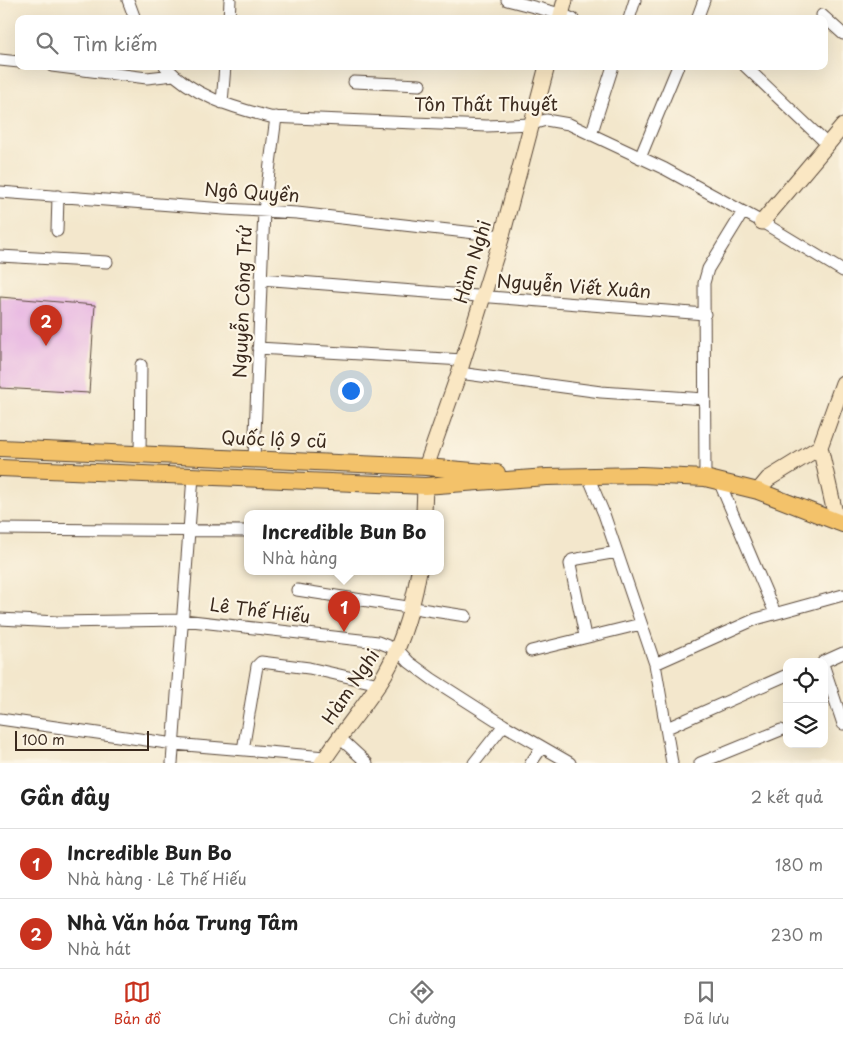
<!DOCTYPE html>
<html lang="vi">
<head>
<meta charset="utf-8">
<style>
  body { margin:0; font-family:"Playpen Sans",sans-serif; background:#f6f6f6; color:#222 }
  .controls { position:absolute; right:15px; bottom:15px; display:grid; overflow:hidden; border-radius:10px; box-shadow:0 5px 20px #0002 }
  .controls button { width:45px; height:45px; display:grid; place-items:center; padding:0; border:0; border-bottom:1px solid #e0e0e0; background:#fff; color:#222; font:25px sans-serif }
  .scale { position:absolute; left:15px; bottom:12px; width:134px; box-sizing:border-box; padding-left:5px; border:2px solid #3b2a1e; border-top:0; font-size:14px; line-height:18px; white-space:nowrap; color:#3b2a1e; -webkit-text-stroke:4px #fcf5e5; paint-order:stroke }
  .you { position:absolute; left:350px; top:390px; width:18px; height:18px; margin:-12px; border:4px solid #fff; border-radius:50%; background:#1a73e8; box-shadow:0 0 0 8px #1a73e833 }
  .badge { display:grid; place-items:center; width:32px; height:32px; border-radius:50%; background:#c8321e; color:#fff; font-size:16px; font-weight:700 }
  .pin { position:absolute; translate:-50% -41px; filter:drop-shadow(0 1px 2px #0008) }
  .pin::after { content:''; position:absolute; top:26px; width:18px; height:15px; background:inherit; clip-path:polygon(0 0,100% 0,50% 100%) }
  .popup { position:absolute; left:244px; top:510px; width:200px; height:65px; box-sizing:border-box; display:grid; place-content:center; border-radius:10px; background:#fff; filter:drop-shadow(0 1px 4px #0005); font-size:16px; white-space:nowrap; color:#767676 }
  .popup b { font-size:19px; color:#222 }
  .popup::after { content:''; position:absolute; left:50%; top:100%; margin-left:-10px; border:10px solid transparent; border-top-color:#fff }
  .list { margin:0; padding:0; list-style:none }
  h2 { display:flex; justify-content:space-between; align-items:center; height:65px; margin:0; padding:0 20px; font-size:21px }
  h2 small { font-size:16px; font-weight:400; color:#767676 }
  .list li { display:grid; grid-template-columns:32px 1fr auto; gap:15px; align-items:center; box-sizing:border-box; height:70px; padding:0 20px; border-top:1px solid #e0e0e0 }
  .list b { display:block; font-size:19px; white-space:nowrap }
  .list p { margin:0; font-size:16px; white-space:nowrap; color:#767676 }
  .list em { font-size:16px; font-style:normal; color:#767676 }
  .icon { flex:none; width:28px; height:28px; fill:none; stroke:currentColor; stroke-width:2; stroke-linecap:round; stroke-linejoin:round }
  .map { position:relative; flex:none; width:843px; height:763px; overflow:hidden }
  .search { position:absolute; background:#fff; box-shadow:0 5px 20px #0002; left:15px; right:15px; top:15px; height:55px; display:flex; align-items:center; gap:12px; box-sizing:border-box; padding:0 18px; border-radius:10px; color:#767676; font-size:19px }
  .sheet { height:205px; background:#fff }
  nav { display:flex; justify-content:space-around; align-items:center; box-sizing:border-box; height:70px; border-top:1px solid #e0e0e0; background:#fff; font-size:14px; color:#767676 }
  nav a { display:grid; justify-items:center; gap:2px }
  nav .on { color:#c8321e }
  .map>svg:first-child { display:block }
</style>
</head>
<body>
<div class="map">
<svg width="843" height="763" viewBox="0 0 843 763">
  <rect width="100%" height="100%" fill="#fcf5e5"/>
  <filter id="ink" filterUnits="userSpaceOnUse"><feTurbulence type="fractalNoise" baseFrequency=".02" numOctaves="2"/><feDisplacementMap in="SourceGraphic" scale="10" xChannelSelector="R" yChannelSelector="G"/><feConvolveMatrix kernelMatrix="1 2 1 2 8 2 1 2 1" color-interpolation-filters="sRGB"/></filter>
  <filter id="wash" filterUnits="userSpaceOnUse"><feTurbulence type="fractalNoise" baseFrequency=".0096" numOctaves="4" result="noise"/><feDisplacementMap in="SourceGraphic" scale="20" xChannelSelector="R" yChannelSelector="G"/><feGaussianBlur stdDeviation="1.12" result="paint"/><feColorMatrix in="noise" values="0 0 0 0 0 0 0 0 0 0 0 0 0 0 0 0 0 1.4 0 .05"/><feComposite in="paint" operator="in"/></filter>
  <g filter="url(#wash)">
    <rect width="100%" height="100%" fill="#f3e7cc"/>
    <g id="blocks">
      <!-- building -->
      <path fill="#e5afe2" d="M0 297 95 305 89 393 0 388Z"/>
    </g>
  </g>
  <g filter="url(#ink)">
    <use href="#blocks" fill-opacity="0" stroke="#574638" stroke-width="1"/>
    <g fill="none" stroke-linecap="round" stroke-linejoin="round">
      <!-- street casing -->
      <g stroke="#574638" stroke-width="13">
        <path id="street" d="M128 0 135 19
          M507 0 561 14 573 19
          M822 15 843 34
          M229 19 230 0
          M629 19 635 0
          M697 19 704 0
          M0 60 19 62
          M52 66 147 78 174 75
          M165 66C193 96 231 107 270 117L487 126 532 124 546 120 569 124 665 169 762 222 843 271
          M745 66 827 144
          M354 82 420 85
          M222 103 225 66
          M591 135 613 66
          M640 158 678 66
          M0 192 224 209 297 213 502 236
          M57 231 58 196
          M0 256 107 262
          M261 279 705 314
          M258 348 463 360
          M459 373 601 392 705 399
          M140 454 141 365
          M254 459 264 211 276 117
          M588 476 604 514 655 664 672 763
          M705 478 704 283 708 269 743 212
          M719 481 775 613
          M0 529 248 531
          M297 590 466 616
          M0 619 57 622 183 620 378 642 398 650 409 662 432 679 504 725 570 763
          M585 636 570 564 572 560 617 552
          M531 651 641 624
          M823 662 843 653
          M655 664 756 619 843 595
          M824 667 843 724
          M0 719 174 744 325 757
          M667 728 787 675
          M340 738 367 763
          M243 750 257 666 261 662 309 668 379 684
          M172 763 193 476
          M474 763 504 725
          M531 763 542 747
          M700 763 781 730"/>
      </g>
      <!-- secondary casing -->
      <g stroke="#574638" stroke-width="17">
        <path id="secondary" d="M560 19 565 0
          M762 222 843 126
          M426 467 459 373 502 236 547 66
          M758 491 768 479 820 447
          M424 513 425 486
          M837 522 820 447 843 383
          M322 763C339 736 360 712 378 685 401 651 412 611 419 571"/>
      </g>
      <!-- primary casing -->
      <g stroke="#574638" stroke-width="18">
        <path id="primary" d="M0 448 426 467 497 473
          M0 468 425 486 547 477 641 475 705 478 758 491 843 524"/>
      </g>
      <!-- street -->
      <use href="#street" stroke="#fff" stroke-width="11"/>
      <!-- secondary -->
      <use href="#secondary" stroke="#fae7c3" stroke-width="15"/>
      <!-- primary -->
      <use href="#primary" stroke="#f3c26a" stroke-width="16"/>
    </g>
  </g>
  <g text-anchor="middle" stroke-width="4.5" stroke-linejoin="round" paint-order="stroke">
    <!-- street labels -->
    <g font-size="18" fill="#3b2a1e" stroke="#fcf5e5">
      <text x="486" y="111">Tôn Thất Thuyết</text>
      <text transform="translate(252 193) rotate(4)" y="6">Ngô Quyền</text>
      <text transform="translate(473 262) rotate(-73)" y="6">Hàm Nghi</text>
      <text transform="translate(574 287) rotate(4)" y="6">Nguyễn Viết Xuân</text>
      <text transform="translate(243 302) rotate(-88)" y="6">Nguyễn Công Trứ</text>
      <text transform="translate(274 440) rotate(2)" y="6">Quốc lộ 9 cũ</text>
      <text transform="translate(260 611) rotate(7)" y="6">Lê Thế Hiếu</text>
      <text transform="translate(351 687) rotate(-56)" y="6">Hàm Nghi</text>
    </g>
  </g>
</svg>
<div class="controls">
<button><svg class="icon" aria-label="locate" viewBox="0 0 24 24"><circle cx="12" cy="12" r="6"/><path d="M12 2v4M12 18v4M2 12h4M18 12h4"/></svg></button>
<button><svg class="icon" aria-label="layers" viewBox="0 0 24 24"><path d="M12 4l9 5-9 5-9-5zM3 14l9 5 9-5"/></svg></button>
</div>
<div class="scale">100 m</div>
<div class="you"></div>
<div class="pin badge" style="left:344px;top:632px">1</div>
<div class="popup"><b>Incredible Bun Bo</b>Nhà hàng</div>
<div class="pin badge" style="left:46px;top:346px">2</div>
<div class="search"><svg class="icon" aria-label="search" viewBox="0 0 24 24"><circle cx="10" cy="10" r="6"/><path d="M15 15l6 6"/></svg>Tìm kiếm</div>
</div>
<section class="sheet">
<h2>Gần đây<small>2 kết quả</small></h2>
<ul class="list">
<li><span class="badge">1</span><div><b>Incredible Bun Bo</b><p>Nhà hàng · Lê Thế Hiếu</p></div><em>180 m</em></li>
<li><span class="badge">2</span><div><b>Nhà Văn hóa Trung Tâm</b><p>Nhà hát</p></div><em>230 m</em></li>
</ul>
</section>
<nav>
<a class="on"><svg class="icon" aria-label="map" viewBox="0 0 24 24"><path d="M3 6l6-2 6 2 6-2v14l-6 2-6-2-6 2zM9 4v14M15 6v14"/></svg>Bản đồ</a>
<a><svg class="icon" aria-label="directions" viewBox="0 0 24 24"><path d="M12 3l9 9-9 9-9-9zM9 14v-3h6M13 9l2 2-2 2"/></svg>Chỉ đường</a>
<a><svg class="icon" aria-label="saved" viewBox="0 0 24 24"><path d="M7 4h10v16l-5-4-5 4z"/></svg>Đã lưu</a>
</nav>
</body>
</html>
